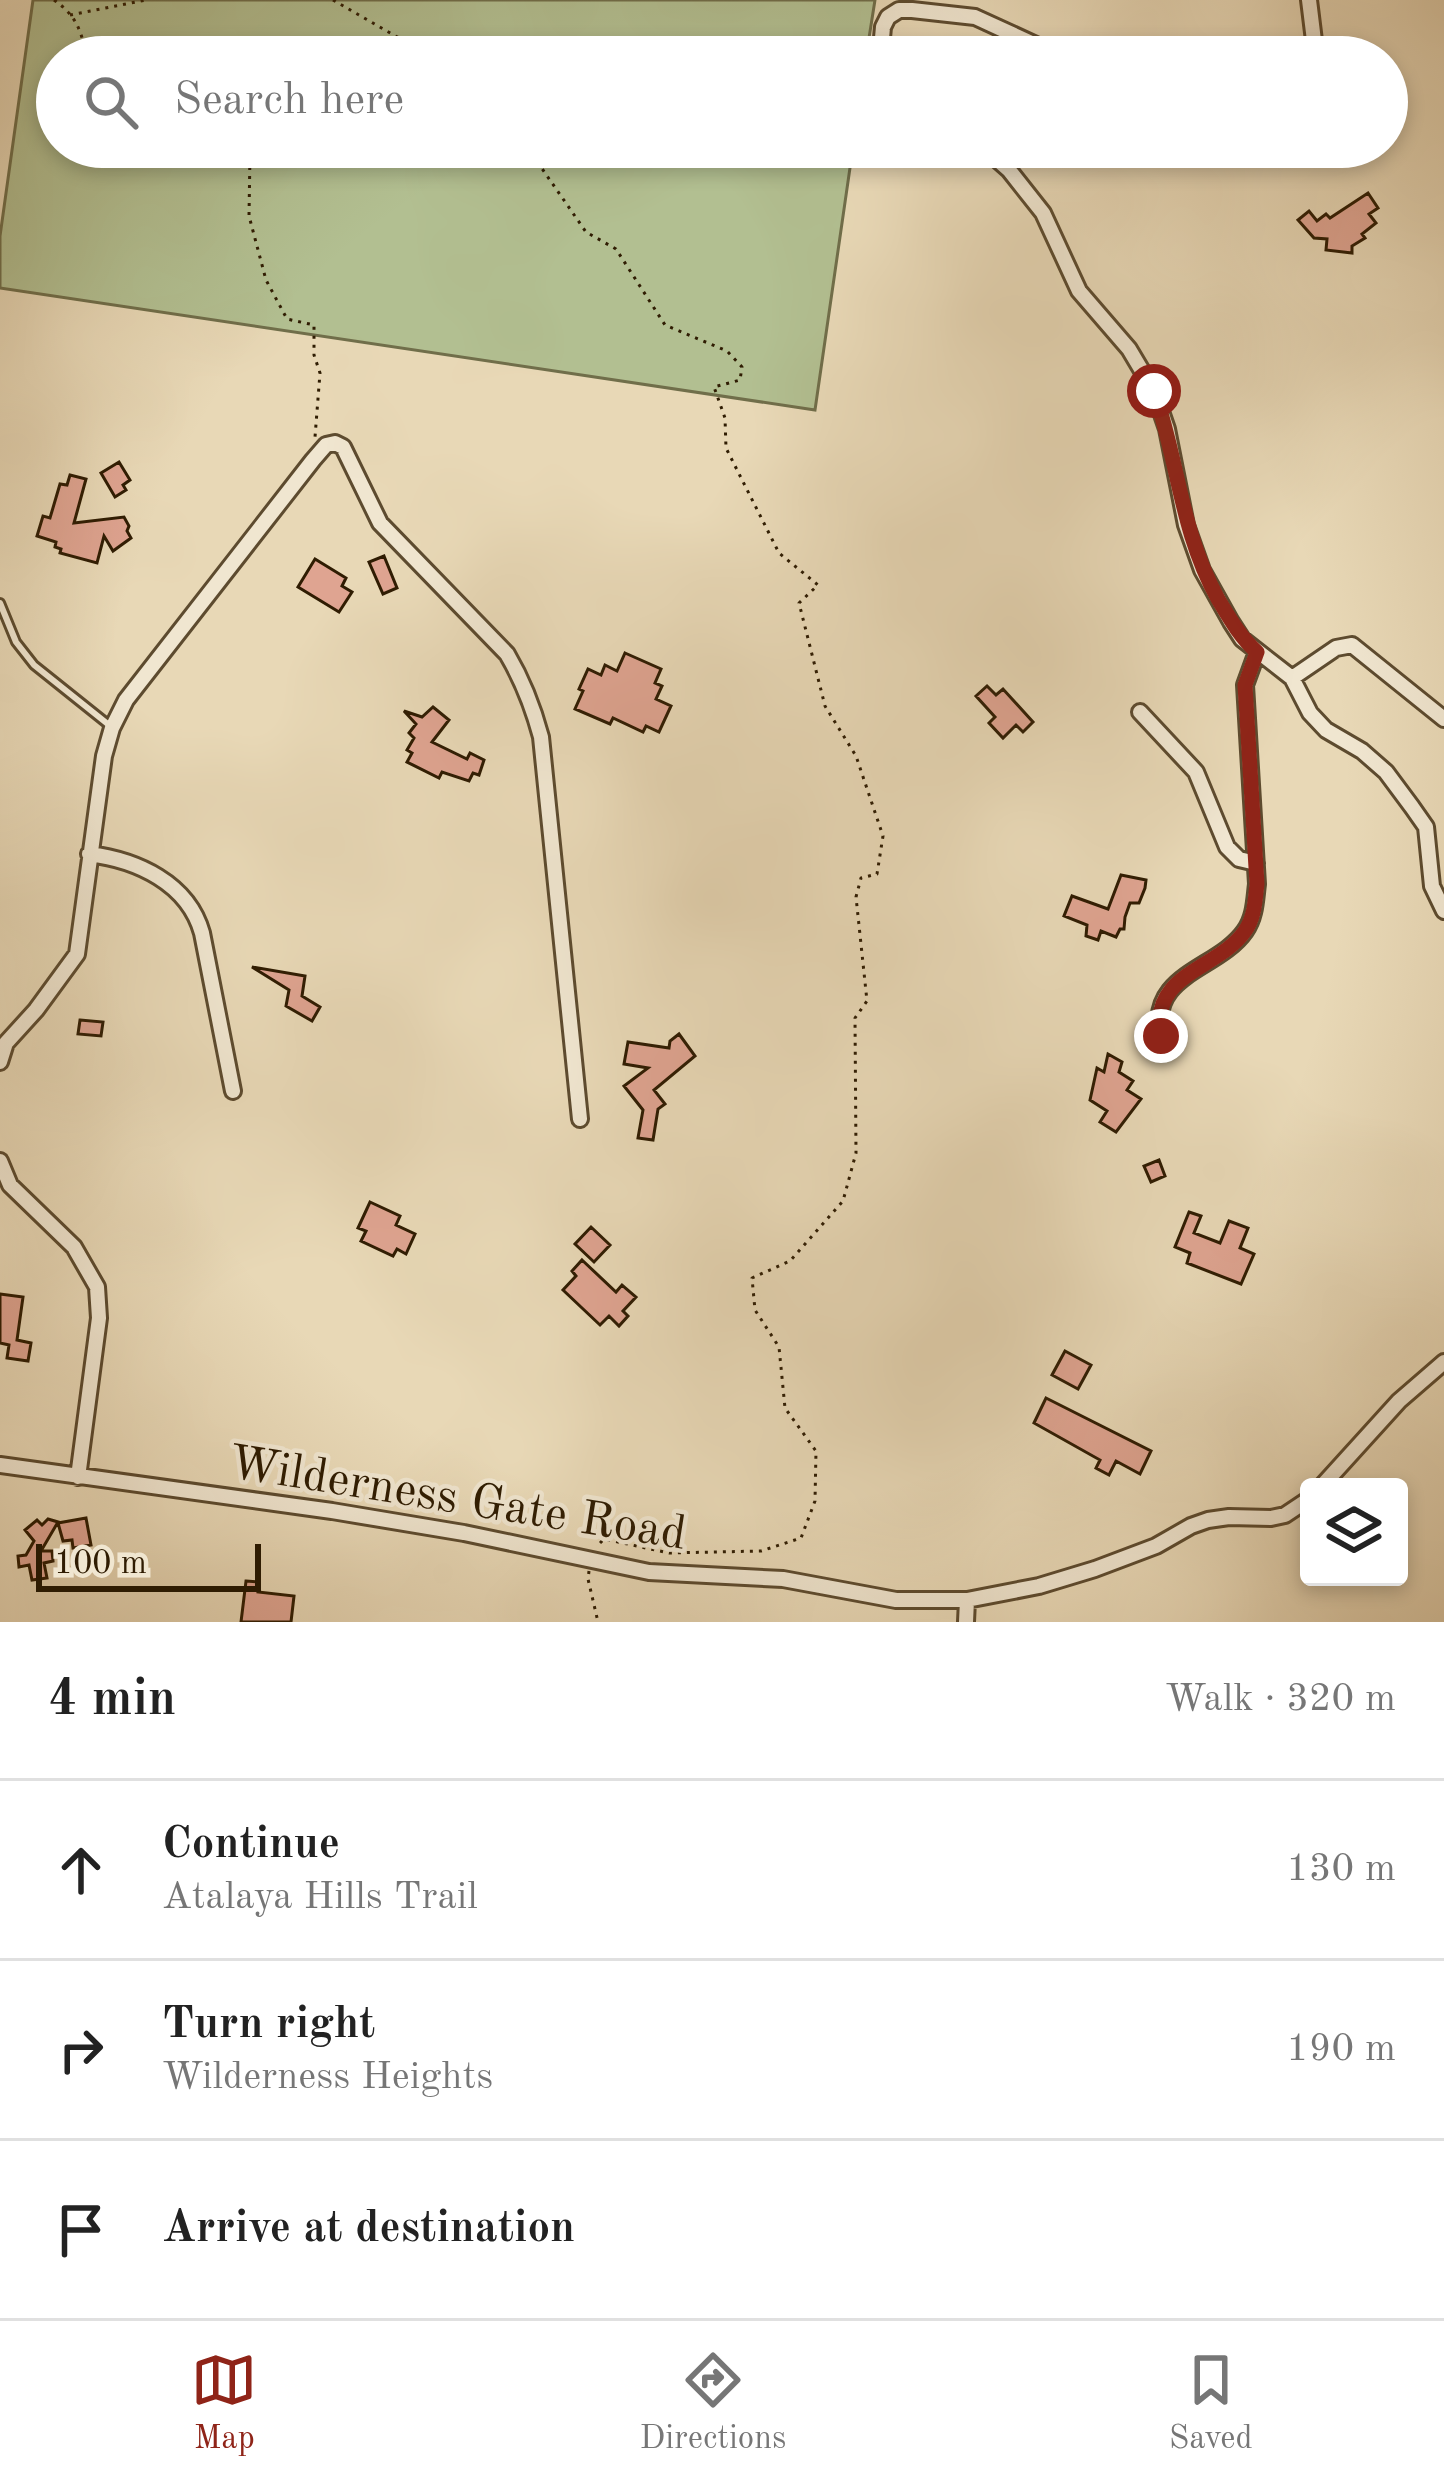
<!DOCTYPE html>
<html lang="en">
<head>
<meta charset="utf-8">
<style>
  body { margin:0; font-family:"Old Standard TT",serif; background:#f6f6f6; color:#222 }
  .controls { position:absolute; right:36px; bottom:36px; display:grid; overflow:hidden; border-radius:12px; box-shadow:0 6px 18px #0003 }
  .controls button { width:108px; height:108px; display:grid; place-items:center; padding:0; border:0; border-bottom:3px solid #e0e0e0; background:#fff; color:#222; font:60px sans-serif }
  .scale { position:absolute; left:36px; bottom:30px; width:225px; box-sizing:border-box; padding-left:12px; border:6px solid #2f1c02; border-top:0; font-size:33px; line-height:42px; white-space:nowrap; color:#2f1c02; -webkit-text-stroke:9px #f0e6d0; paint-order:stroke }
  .stop { position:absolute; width:36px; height:36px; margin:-27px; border:9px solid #8f2418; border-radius:50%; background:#fff }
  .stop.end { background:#8f2418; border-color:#fff; box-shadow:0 3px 12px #0008 }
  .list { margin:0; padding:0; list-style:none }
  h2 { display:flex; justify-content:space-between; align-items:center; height:156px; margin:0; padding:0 48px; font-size:51px }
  h2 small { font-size:39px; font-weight:400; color:#767676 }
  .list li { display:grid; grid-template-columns:78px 1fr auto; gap:36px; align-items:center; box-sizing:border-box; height:180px; padding:0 48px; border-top:3px solid #e0e0e0 }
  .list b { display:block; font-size:45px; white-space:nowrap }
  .list p { margin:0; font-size:39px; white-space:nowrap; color:#767676 }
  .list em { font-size:39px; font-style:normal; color:#767676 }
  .icon { flex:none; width:66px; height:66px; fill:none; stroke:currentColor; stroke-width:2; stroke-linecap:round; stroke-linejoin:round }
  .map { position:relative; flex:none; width:1444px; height:1622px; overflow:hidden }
  .search { position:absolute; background:#fff; box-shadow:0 6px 18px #0003; left:36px; right:36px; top:36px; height:132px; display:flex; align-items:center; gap:30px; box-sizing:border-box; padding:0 42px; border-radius:66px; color:#767676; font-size:45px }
  .sheet { height:696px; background:#fff }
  nav { display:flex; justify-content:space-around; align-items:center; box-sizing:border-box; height:168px; border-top:3px solid #e0e0e0; background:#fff; font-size:33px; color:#767676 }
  nav a { display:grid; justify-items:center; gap:6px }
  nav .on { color:#8f2418 }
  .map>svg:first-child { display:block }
</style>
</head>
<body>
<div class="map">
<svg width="1444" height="1622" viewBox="0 0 1444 1622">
  <rect width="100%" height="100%" fill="#e8d8b6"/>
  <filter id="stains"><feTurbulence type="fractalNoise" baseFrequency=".00167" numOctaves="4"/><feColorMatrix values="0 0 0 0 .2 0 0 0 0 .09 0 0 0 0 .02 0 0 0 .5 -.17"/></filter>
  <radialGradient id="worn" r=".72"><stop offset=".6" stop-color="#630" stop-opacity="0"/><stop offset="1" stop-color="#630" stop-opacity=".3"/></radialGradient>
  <!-- green -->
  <path fill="#b2bf91" stroke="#706e4a" stroke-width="3" d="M33 0H875L866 57H57V147H853L815 410 0 288V236Z"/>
  <!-- building -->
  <path fill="#dfa491" stroke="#2f1c02" stroke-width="3" d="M1368 193 1378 208 1369 214 1376 223 1362 234 1365 238 1352 246V253L1326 250 1327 239 1314 238 1298 220 1309 211 1317 221 1326 214 1330 218Z
    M119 462 130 480 123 485 126 490 115 497 101 473Z
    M70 475 86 479 74 523 124 517 129 526 127 531 131 538 113 551 104 536 97 563 60 553 61 549 55 547 56 542 37 536 43 516 50 518 60 484 67 485Z
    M384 556 397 588 383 594 369 562Z
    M315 559 346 578 342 586 352 592 339 612 298 587Z
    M625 653 661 669 655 683 662 686 656 699 671 706 659 732 646 726 643 732 613 718 610 724 575 709 583 691 579 689 588 669 601 675 605 665 617 671Z
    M987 686 996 695 1003 689 1033 722 1023 732 1016 725 1003 738 989 723 995 717 976 696Z
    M433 707 449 720 432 742 467 759 470 753 484 760 479 775 473 773 469 781 442 772 439 778 407 762 412 753 407 750 414 738 409 733 416 724 404 711 422 717Z
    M1121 875 1146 880 1145 888 1139 903H1130L1125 917 1124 929H1120L1116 937 1101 931 1098 940 1086 936 1087 925 1064 916 1072 896 1108 909Z
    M252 967 305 976 302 996 320 1007 312 1021 286 1006 289 990Z
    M80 1020 103 1022 101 1036 78 1034Z
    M679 1034 695 1056 654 1090 665 1104 658 1109 653 1140 638 1138 643 1110 624 1086 648 1068 624 1064 628 1042 669 1048 670 1041Z
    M1108 1054 1122 1062 1119 1072 1133 1081 1127 1090 1141 1099 1116 1132 1100 1122 1107 1111 1090 1100 1097 1068 1104 1072Z
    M1159 1160 1165 1176 1151 1182 1144 1166Z
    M370 1202 400 1216 396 1225 415 1234 406 1254 397 1249 393 1256 361 1241 366 1231 358 1228Z
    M1189 1212 1201 1216 1194 1233 1220 1243 1229 1221 1248 1228 1240 1248 1254 1254 1241 1284 1187 1263 1190 1253 1175 1247Z
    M591 1227 610 1245 594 1262 575 1244Z
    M582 1260 616 1292 622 1285 636 1297 623 1311 628 1316 619 1326 609 1316 600 1325 563 1290 576 1276 572 1271Z
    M0 1294 23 1297 17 1340 31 1343 28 1361 7 1358 9 1345 0 1343Z
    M1065 1351 1091 1365 1078 1389 1052 1375Z
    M1046 1398 1151 1451 1140 1474 1116 1461 1109 1475 1096 1468 1100 1460 1034 1423Z
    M86 1518 91 1545 73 1548 72 1540 63 1541 58 1523Z
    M48 1519 58 1522 41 1551H52L53 1561 44 1563 47 1578 32 1580 29 1565 19 1567 18 1556 26 1555 34 1541 25 1530 37 1520 42 1525Z
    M246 1581 259 1582 258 1592 294 1596 291 1622H241Z"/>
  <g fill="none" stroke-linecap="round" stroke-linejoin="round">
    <!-- lane casing -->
    <g stroke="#5d4b2f" stroke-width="12">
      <path id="lane" d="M0 603 16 642 34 665 109 725"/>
    </g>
    <!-- street casing -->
    <g stroke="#5d4b2f" stroke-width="20">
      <path id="street" d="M1309 0 1316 57
        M894 57 885 48 882 38 883 27 888 17 899 10H912L975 17 1062 57
        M983 147 1009 170 1043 213 1079 291 1129 349 1154 391 1167 429 1186 525 1202 570 1231 622 1242 639 1292 678 1310 713 1326 730 1362 751 1386 772 1412 807 1426 827 1432 886 1444 911
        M1252 147C1269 154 1291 159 1306 147
        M1292 678 1336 648 1352 645 1444 719
        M1140 712 1196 772 1227 847 1239 859 1256 863
        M89 854C137 860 188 883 202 933L233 1091
        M1161 1036C1148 973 1218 970 1245 931 1255 917 1255 900 1257 884L1245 685 1257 652
        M0 1062 6 1043 36 1010 77 954 104 756 112 728 126 700 313 460 326 445 335 443 343 447 380 523 507 654C523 681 533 707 541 737L580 1119
        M0 1161 10 1185 74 1247 97 1287 99 1318 78 1477
        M0 1465 332 1511 464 1533 649 1572 783 1579 896 1600H967L1039 1586 1095 1569 1156 1546 1191 1526 1208 1520 1229 1517 1271 1518 1285 1515 1309 1499
        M1321 1487 1399 1401 1444 1362
        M966 1622 967 1600"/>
    </g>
    <!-- path -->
    <path stroke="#2f1c02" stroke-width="3" stroke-dasharray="3 6" stroke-linecap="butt" d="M54 0C77 16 81 31 87 57
      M333 0 432 57
      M70 15 146 0
      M239 147 250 152 249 216 266 280 287 319 314 325V355L320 373 315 437
      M527 147 586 232 616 249 665 325 727 351 742 367 740 380 714 387 725 418 726 448 779 553 818 585 799 603 825 706 856 756 883 836 877 874 861 878 856 897 867 1001 855 1018 856 1153 843 1201 790 1261 752 1278 755 1310 779 1347 785 1408 816 1451 815 1501 801 1538 761 1551 669 1553 604 1539 597 1546
      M589 1571 588 1579 598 1622"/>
    <!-- lane -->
    <use href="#lane" stroke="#f0e6d0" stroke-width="6"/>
    <!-- street -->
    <use href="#street" stroke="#f0e6d0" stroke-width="14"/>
  </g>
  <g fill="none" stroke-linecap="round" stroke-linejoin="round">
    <!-- route -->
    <path stroke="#8f2418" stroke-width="15" d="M1154 391C1179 463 1180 530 1218 599 1230 619 1240 637 1257 652L1245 685 1257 884C1255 900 1255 917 1245 931 1218 970 1149 973 1161 1036"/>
  </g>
  <g text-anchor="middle" stroke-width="9" stroke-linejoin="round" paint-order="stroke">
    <!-- street labels -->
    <g font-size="48" fill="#2f1c02" stroke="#f0e6d0">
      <text transform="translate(458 1496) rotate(9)" y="17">Wilderness Gate Road</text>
    </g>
  </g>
  <rect width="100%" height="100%" filter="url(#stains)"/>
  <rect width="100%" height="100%" fill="url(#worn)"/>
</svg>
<div class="controls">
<button><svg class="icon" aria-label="layers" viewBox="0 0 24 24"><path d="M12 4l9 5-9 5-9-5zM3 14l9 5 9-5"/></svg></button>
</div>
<div class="scale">100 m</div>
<div class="stop" style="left:1154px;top:391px"></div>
<div class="stop end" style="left:1161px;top:1036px"></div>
<div class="search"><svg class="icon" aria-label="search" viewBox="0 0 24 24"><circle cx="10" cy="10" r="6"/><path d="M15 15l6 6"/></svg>Search here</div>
</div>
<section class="sheet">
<h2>4 min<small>Walk · 320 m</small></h2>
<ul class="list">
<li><svg class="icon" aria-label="ahead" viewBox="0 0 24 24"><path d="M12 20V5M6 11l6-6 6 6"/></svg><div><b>Continue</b><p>Atalaya Hills Trail</p></div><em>130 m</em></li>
<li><svg class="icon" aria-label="right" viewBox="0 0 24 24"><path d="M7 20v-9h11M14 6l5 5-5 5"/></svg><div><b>Turn right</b><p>Wilderness Heights</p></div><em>190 m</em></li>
<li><svg class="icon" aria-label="arrive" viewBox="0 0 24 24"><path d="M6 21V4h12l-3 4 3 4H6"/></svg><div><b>Arrive at destination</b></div></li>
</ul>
</section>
<nav>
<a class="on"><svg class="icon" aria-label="map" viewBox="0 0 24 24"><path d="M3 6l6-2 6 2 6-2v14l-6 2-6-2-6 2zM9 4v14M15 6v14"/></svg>Map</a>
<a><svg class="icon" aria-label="directions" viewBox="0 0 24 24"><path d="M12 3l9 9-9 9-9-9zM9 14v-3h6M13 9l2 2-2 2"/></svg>Directions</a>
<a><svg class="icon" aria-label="saved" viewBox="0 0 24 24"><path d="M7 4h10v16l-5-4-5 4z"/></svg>Saved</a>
</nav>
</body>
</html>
